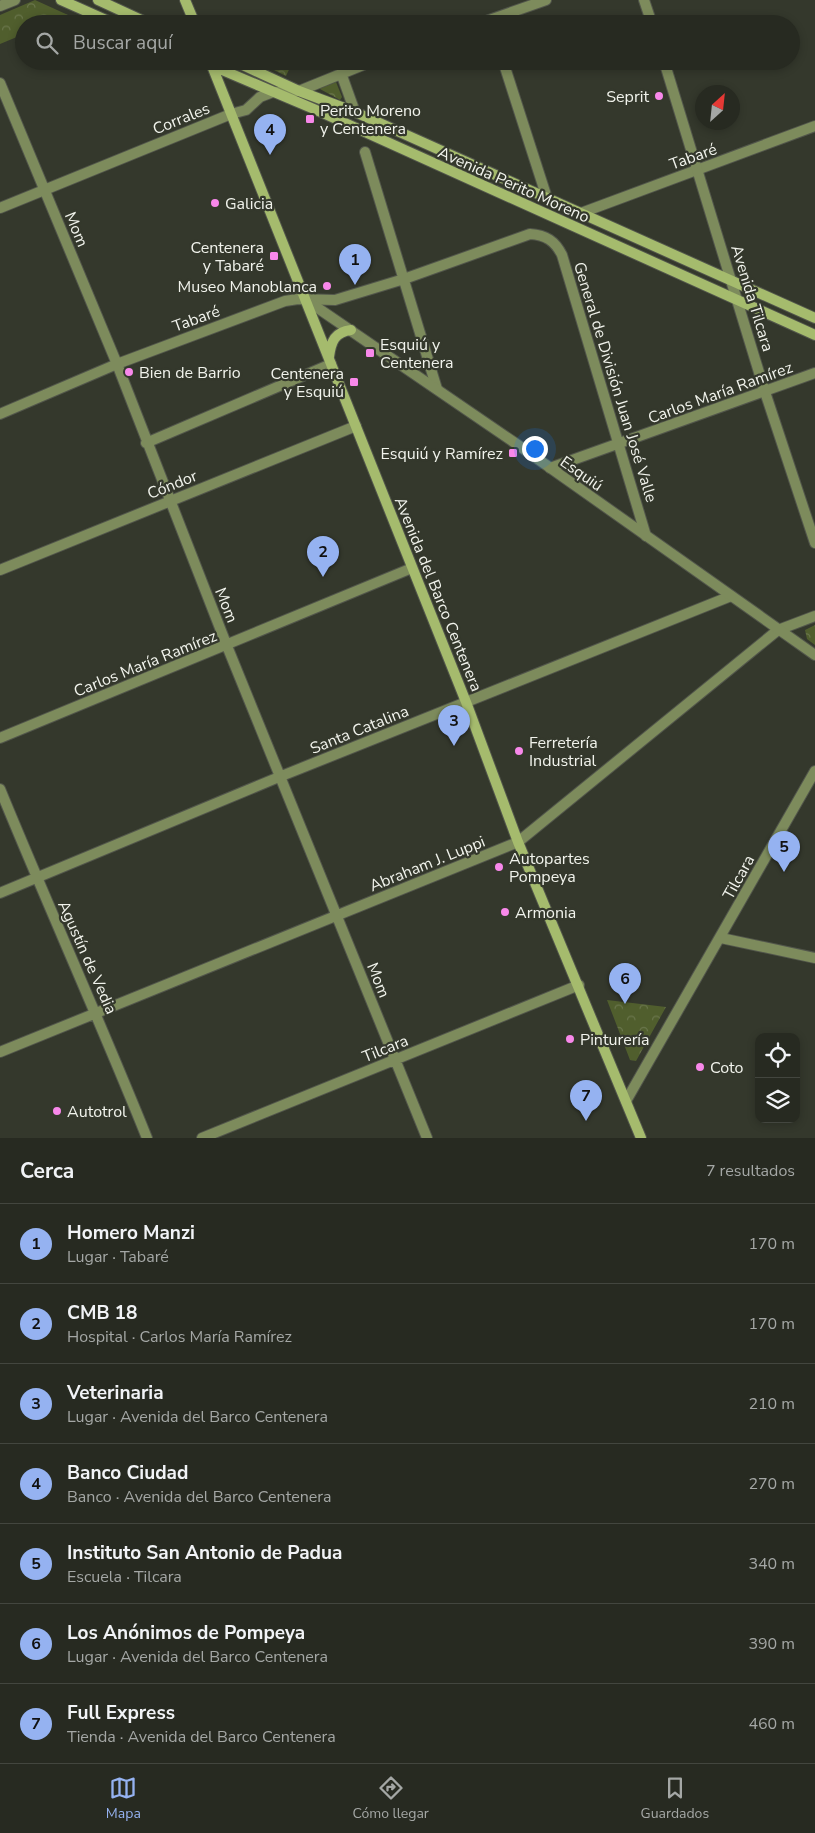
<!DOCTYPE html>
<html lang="es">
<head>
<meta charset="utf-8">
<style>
  body { margin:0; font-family:"Nunito Sans",sans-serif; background:#33362e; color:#f1f3f6 }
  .controls { position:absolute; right:15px; bottom:15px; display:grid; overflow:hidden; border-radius:10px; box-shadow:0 2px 8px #0003 }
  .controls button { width:45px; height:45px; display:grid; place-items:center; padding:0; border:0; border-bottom:1px solid #43463f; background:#272a21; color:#f1f3f6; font:25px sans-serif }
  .compass { position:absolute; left:695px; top:85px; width:45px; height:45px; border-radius:50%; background:#272a21; box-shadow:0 2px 8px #0003; rotate:27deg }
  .you { position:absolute; left:534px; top:448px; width:18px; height:18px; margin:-12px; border:4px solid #fff; border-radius:50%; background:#1a73e8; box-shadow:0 0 0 8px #1a73e833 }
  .badge { display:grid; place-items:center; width:32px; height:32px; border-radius:50%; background:#95b2f1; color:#111; font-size:16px; font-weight:700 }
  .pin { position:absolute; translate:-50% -41px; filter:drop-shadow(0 1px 2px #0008) }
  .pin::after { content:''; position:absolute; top:26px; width:18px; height:15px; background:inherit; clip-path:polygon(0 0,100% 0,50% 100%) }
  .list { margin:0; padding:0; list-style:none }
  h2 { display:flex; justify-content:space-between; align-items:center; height:65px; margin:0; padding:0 20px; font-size:21px }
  h2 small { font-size:16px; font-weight:400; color:#a4a7a5 }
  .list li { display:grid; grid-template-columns:32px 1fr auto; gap:15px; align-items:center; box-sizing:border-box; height:80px; padding:0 20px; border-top:1px solid #43463f }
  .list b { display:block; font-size:19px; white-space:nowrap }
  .list p { margin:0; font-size:16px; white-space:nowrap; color:#a4a7a5 }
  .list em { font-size:16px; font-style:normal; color:#a4a7a5 }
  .icon { flex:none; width:28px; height:28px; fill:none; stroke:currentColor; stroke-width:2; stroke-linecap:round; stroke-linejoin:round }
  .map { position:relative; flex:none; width:815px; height:1138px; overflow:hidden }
  .search { position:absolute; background:#272a21; box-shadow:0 2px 8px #0003; left:15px; right:15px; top:15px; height:55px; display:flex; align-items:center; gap:12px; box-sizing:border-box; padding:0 18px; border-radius:28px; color:#a4a7a5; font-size:19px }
  .sheet { height:625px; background:#272a21 }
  nav { display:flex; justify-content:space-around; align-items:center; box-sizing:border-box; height:70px; border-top:1px solid #43463f; background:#272a21; font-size:14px; color:#a4a7a5 }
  nav a { display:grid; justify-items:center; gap:2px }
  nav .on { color:#95b2f1 }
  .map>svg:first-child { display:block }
</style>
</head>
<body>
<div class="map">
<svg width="815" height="1138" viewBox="0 0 815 1138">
  <defs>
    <pattern id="park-crowns" width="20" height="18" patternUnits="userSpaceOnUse" patternTransform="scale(1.25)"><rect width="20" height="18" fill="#505e2d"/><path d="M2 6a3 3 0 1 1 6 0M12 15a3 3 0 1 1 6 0" fill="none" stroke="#6a764c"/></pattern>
  </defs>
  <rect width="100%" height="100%" fill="#34382c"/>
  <!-- park -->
  <path fill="url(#park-crowns)" d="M35 0 68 15 47 24H24V34L0 44V15Z
    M256 61H293L286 76Z
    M332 80 336 82 342 97 340 100 320 89 322 84Z
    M815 625V645L807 639 805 630Z
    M607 1000 666 1007 636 1061 630 1060Z"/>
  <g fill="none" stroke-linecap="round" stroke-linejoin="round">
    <!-- minor casing -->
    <g stroke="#52564b" stroke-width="12">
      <path id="minor" d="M0 6 15 0
        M478 24 546 0
        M503 61 547 198
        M341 73 355 112
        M0 83 117 364 227 646 427 1138
        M365 152 437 389
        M0 208 231 114 246 110 260 97 273 92 299 91 373 61
        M581 213 815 126
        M0 414 117 364 285 301 298 299 335 300 404 279 530 234C546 235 555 241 562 255L646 536
        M146 443 331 364
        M550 468 815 373
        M0 570 356 426
        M0 738 412 568
        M0 789C48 906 100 1021 147 1138
        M0 893 279 777 731 596
        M721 938 815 958
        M0 1052 518 842 778 630 815 616
        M626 1101 815 771
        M202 1138 579 985"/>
    </g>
    <!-- tertiary casing -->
    <g stroke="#52564b" stroke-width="12">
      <path id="tertiary" d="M644 0 652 24
        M664 61 765 392 815 543
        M306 300 518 445 815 655"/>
    </g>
    <!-- secondary casing -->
    <g stroke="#52564b" stroke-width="12">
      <path id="secondary" d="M61 0 115 24
        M98 0 150 24
        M185 0 195 24
        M201 61 314 109 815 335
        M210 61 466 702 518 842 641 1138
        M234 61 299 91 355 112 815 318
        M329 357C331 341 335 332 351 330"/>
    </g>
    <!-- minor -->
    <use href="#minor" stroke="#7d8b5c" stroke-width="10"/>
    <!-- tertiary -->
    <use href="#tertiary" stroke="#7d8b5c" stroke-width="10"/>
    <!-- secondary -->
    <use href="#secondary" stroke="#a5bb6d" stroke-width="10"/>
  </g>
  <!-- markers -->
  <g fill="#f888ea" stroke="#34382c" stroke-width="2">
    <circle cx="659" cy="96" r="5"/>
    <rect x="305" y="114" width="10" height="10" rx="2.5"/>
    <circle cx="215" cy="203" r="5"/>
    <rect x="269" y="251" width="10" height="10" rx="2.5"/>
    <circle cx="327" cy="286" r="5"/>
    <rect x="365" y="348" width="10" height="10" rx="2.5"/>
    <circle cx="129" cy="372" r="5"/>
    <rect x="349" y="377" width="10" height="10" rx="2.5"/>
    <rect x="508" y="448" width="10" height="10" rx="2.5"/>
    <circle cx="519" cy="751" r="5"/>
    <circle cx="499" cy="867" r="5"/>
    <circle cx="505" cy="912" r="5"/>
    <circle cx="570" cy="1039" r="5"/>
    <circle cx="700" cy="1067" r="5"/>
    <circle cx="57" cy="1111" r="5"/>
  </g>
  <g text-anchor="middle" stroke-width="4.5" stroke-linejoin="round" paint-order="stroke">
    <!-- poi labels -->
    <g font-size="16" fill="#f1f3ec" stroke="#34382c" text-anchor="start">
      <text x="649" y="102" text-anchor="end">Seprit</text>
      <text x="320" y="116">Perito Moreno<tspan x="320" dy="18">y Centenera</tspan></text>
      <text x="225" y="209">Galicia</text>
      <text x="264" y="253" text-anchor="end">Centenera<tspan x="264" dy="18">y Tabaré</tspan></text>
      <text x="317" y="292" text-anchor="end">Museo Manoblanca</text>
      <text x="380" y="350">Esquiú y<tspan x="380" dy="18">Centenera</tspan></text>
      <text x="139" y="378">Bien de Barrio</text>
      <text x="344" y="379" text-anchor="end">Centenera<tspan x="344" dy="18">y Esquiú</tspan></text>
      <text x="503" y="459" text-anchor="end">Esquiú y Ramírez</text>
      <text x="529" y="748">Ferretería<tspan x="529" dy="18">Industrial</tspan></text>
      <text x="509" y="864">Autopartes<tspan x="509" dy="18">Pompeya</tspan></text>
      <text x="515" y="918">Armonia</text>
      <text x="580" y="1045">Pinturería</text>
      <text x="710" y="1073">Coto</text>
      <text x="67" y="1117">Autotrol</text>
    </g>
    <!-- street labels -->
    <g font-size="16" fill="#f1f3ec" stroke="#34382c">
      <text transform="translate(181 118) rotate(-22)" y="6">Corrales</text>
      <text transform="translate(693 156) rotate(-20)" y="6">Tabaré</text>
      <text transform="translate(514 184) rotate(24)" y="6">Avenida Perito Moreno</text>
      <text transform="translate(77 229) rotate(67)" y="6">Mom</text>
      <text transform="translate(753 298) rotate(73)" y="6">Avenida Tilcara</text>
      <text transform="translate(196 318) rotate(-20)" y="6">Tabaré</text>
      <text transform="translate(616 382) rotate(73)" y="6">General de División Juan José Valle</text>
      <text transform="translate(720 392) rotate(-20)" y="6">Carlos María Ramírez</text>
      <text transform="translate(582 473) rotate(35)" y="6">Esquiú</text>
      <text transform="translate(172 484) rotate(-22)" y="6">Cóndor</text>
      <text transform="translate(439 594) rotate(68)" y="6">Avenida del Barco Centenera</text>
      <text transform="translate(227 605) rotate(68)" y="6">Mom</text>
      <text transform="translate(145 663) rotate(-22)" y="6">Carlos María Ramírez</text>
      <text transform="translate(359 729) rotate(-22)" y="6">Santa Catalina</text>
      <text transform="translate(427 863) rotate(-22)" y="6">Abraham J. Luppi</text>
      <text transform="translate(738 877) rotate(-61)" y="6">Tilcara</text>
      <text transform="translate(88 957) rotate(66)" y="6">Agustín de Vedia</text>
      <text transform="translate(379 980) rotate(68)" y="6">Mom</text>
      <text transform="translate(385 1048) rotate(-22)" y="6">Tilcara</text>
    </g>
  </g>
</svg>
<div class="controls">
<button><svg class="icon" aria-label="locate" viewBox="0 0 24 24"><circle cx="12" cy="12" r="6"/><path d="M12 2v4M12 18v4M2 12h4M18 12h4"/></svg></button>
<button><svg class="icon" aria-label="layers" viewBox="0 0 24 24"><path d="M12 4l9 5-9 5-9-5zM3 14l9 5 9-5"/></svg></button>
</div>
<svg class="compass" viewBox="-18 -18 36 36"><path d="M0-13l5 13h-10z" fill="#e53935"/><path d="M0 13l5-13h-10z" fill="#a4a7a5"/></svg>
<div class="you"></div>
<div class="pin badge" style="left:355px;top:285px">1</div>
<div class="pin badge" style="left:323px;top:577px">2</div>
<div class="pin badge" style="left:454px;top:746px">3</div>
<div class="pin badge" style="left:270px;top:155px">4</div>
<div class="pin badge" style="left:784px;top:872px">5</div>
<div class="pin badge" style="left:625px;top:1004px">6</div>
<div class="pin badge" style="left:586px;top:1121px">7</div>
<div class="search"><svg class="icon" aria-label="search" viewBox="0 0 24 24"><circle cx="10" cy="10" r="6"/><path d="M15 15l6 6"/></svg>Buscar aquí</div>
</div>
<section class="sheet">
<h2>Cerca<small>7 resultados</small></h2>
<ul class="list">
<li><span class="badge">1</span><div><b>Homero Manzi</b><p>Lugar · Tabaré</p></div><em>170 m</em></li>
<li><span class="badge">2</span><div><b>CMB 18</b><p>Hospital · Carlos María Ramírez</p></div><em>170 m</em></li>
<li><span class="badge">3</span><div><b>Veterinaria</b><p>Lugar · Avenida del Barco Centenera</p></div><em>210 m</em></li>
<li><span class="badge">4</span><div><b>Banco Ciudad</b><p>Banco · Avenida del Barco Centenera</p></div><em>270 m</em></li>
<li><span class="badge">5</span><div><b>Instituto San Antonio de Padua</b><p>Escuela · Tilcara</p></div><em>340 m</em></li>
<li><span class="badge">6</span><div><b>Los Anónimos de Pompeya</b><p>Lugar · Avenida del Barco Centenera</p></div><em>390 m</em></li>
<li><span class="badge">7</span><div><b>Full Express</b><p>Tienda · Avenida del Barco Centenera</p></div><em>460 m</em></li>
</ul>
</section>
<nav>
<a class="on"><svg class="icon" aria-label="map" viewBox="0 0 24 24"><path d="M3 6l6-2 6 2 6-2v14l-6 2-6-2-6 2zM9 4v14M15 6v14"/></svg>Mapa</a>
<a><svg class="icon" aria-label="directions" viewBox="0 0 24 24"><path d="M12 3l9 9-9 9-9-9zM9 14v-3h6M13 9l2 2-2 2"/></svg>Cómo llegar</a>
<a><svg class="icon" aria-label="saved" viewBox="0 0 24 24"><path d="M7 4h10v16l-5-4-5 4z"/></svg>Guardados</a>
</nav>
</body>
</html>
